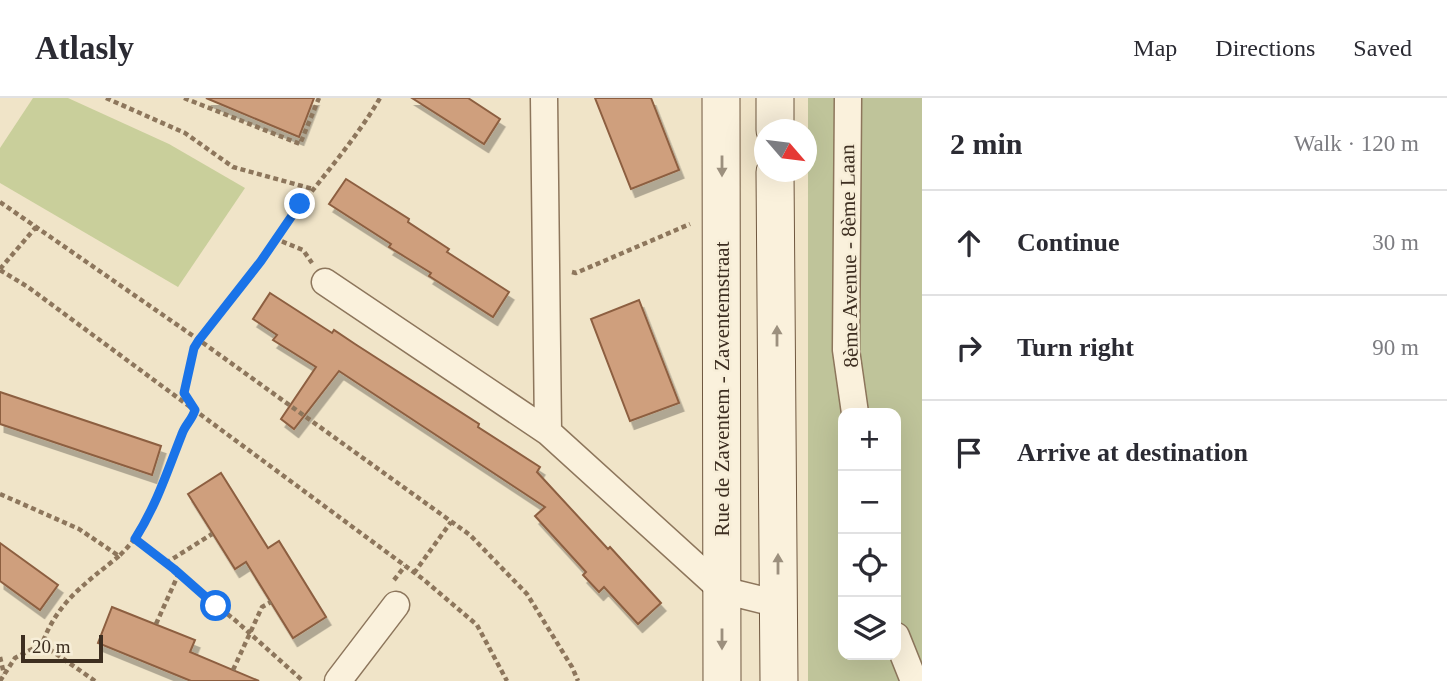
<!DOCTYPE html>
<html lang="en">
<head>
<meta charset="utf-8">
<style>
  body { margin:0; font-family:"Times New Roman",serif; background:#f2f2f3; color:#2b2b33 }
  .controls { position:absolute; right:21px; bottom:21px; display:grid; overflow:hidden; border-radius:14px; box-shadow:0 7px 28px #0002 }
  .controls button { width:63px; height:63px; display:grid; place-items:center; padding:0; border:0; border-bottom:2px solid #e1e1e2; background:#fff; color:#2b2b33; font:35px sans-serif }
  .compass { position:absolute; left:754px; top:21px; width:63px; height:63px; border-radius:50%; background:#fff; box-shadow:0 7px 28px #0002; rotate:118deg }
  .scale { position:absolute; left:21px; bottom:18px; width:82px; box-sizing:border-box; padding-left:7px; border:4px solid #3d2e20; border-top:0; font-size:19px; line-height:24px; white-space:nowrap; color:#3d2e20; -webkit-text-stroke:5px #f7eed8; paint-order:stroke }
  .stop { position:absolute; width:21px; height:21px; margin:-16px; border:5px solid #1a73e8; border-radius:50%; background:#fff }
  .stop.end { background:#1a73e8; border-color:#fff; box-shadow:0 2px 7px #0008 }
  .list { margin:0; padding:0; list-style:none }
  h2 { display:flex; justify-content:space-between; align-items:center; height:91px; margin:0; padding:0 28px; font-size:30px }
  h2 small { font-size:23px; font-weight:400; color:#7c7c81 }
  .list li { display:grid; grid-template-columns:46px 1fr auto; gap:21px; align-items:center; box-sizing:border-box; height:105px; padding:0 28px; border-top:2px solid #e1e1e2 }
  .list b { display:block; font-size:26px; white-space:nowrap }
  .list em { font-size:23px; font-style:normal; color:#7c7c81 }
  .icon { flex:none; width:38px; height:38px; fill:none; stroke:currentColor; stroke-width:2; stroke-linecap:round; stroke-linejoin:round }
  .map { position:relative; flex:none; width:922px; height:583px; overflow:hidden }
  header { display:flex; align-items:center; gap:42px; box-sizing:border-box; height:98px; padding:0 35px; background:#fff; border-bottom:2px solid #e1e1e2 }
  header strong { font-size:33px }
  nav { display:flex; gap:38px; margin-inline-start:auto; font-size:24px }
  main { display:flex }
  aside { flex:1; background:#fff }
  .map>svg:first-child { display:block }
</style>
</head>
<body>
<header>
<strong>Atlasly</strong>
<nav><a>Map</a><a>Directions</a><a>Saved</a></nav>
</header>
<main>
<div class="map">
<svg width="922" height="583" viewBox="0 0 922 583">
  <defs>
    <filter id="shadow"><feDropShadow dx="4.5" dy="8" stdDeviation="0" flood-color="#0004"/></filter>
  </defs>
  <rect width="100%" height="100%" fill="#f0e4c8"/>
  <!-- green -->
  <path fill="#c9cf9b" d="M33 0H68L169 46 245 90 178 189 0 85V50Z"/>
  <!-- cemetery -->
  <path fill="#bfc49a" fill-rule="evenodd" d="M808 0H922V583H808ZM843 315H896V557H843Z"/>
  <!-- building -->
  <path fill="#cf9f7d" stroke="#8d5f41" stroke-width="2" filter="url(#shadow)" d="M206 0H314L299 39Z
    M412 0H468L500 21 484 46Z
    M595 0H651L679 72 631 91Z
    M346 81 409 121 408 124 449 151 447 154 509 194 493 219 429 178 431 175 389 149 391 146 329 106Z
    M270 195 332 235 334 232 355 246 479 326 478 329 540 369 537 374 608 451 610 449 661 505 638 526 604 489 599 494 583 477 586 474 535 418 545 409 339 273 294 331 281 321 316 269 273 242 277 237 253 221Z
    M639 202 679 305 630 323 591 221Z
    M0 294 161 348 152 377 0 326Z
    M221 375 268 450 279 443 326 519 293 540 246 464 235 471 188 396Z
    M0 445 58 487 40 512 0 483Z
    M112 509 195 542 190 554 259 583H191L98 545Z"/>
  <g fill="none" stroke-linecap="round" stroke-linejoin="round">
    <!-- street casing -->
    <g stroke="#8d765c" stroke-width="29">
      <path id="street" d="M544 0 548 334 722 492 779 506
        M848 0 846 252 855 315
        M325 184 548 334
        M896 538 914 583
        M338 583 396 507"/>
    </g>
    <!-- secondary casing -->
    <g stroke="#6f573f" stroke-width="39">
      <path id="secondary" d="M721 0 722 583
        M775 0V32
        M775 74 779 583"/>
    </g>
    <!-- path -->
    <path stroke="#8d765c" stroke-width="4.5" stroke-dasharray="5 3.5" stroke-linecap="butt" d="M106 0 185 35 233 69 313 91
      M184 0 300 46 319 0
      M0 104 199 242 470 437 527 496 572 569 578 583
      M276 141C309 93 350 51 380 0
      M0 171 36 129
      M0 172 28 189 423 481 477 527 507 583
      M572 174 576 175 690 126
      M0 396 79 431 119 458C154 425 166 380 182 336 185 327 192 322 195 312L184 295 194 250 199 242 276 141 303 152 312 165
      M135 441 236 523 303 583
      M166 465 212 436
      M414 475 451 424
      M394 482 405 468
      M156 526 179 475
      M0 559 4 576
      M233 572 262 509 271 504
      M0 583 15 560 42 546
      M95 583 42 546C58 503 85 486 119 458"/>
    <!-- street -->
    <use href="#street" stroke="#faf1dc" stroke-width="26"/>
    <!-- secondary -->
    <use href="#secondary" stroke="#faf1dc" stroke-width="37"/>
  </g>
  <!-- one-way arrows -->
  <defs><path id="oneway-solid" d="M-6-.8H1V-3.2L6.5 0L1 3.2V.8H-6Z" transform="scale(1.75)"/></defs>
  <g fill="#9c907e">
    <use href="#oneway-solid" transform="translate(722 68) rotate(90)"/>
    <use href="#oneway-solid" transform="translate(777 238) rotate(-90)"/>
    <use href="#oneway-solid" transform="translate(778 466) rotate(-90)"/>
    <use href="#oneway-solid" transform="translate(722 541) rotate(90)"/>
  </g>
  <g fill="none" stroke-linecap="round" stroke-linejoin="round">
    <!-- route -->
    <path stroke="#1a73e8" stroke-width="9" d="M216 508 174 471 135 441C157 406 167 374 182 336 185 327 192 322 195 312L184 295 194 250 199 242 261 163 300 106"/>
  </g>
  <g text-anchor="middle" stroke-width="5" stroke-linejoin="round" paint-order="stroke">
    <!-- street labels -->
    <g font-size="21" fill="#3d2e20" stroke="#f7eed8">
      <text transform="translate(849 158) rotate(-91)" y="7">8ème Avenue - 8ème Laan</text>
      <text transform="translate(722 291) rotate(-90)" y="7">Rue de Zaventem - Zaventemstraat</text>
    </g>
  </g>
</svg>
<div class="controls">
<button>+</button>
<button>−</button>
<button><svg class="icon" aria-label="locate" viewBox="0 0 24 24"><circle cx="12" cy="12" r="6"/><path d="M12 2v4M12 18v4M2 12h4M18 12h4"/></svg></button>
<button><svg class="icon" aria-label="layers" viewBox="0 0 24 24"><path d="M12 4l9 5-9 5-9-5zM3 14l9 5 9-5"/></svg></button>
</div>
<svg class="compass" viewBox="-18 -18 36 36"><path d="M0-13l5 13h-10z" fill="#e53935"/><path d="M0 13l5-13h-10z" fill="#7c7c81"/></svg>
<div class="scale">20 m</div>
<div class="stop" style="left:216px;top:508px"></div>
<div class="stop end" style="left:300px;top:106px"></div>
</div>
<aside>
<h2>2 min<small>Walk · 120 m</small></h2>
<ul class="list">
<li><svg class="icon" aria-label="ahead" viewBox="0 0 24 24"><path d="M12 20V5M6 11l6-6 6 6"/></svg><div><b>Continue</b></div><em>30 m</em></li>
<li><svg class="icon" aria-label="right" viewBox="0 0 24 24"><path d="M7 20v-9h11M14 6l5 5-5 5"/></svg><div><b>Turn right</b></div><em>90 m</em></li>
<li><svg class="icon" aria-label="arrive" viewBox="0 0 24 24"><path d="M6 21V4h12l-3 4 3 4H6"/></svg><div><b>Arrive at destination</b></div></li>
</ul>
</aside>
</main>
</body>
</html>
